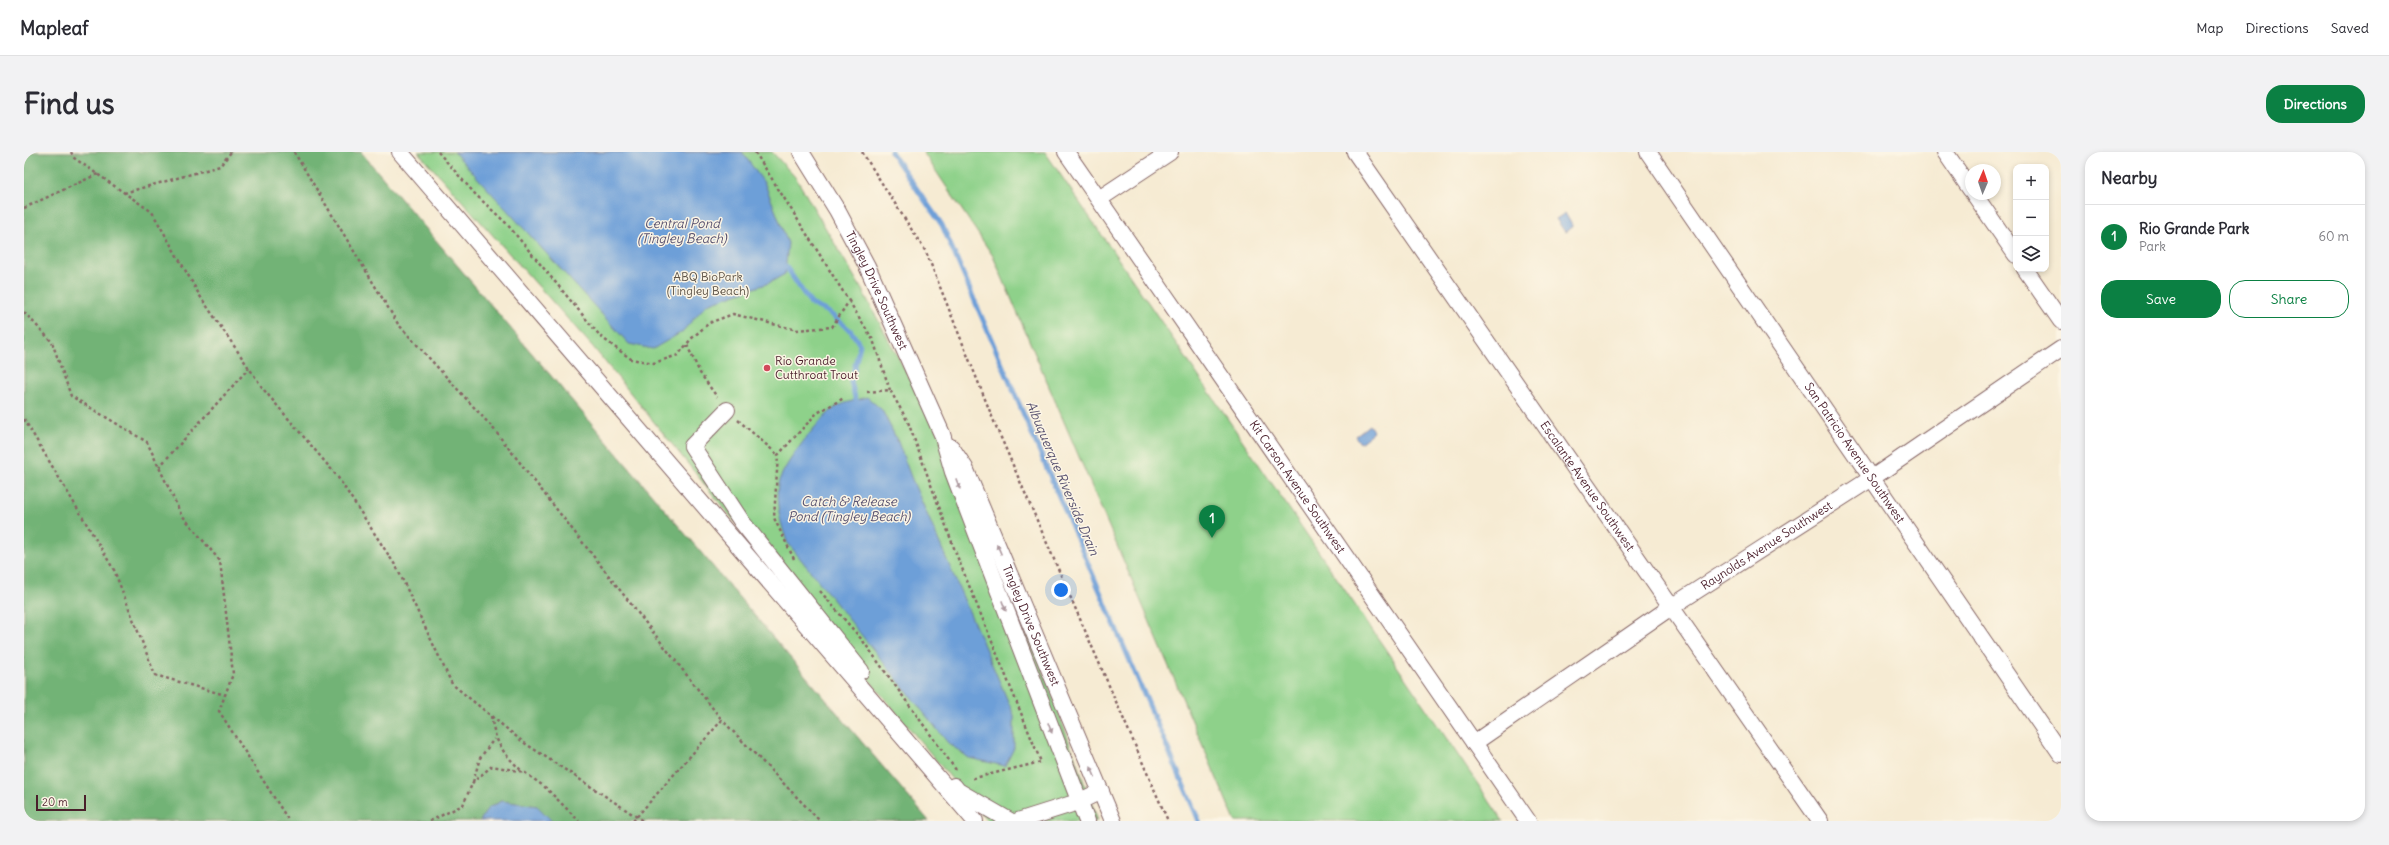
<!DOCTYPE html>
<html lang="en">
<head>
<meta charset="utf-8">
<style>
  body { margin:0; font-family:Delius,sans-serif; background:#f2f2f3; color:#2b2b33 }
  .controls { position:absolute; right:12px; top:12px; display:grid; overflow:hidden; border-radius:8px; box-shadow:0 2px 6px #0003 }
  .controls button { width:36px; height:36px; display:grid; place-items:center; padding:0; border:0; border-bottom:1px solid #e1e1e2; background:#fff; color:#2b2b33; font:20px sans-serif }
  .compass { position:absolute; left:1941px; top:12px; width:36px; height:36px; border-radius:50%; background:#fff; box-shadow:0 2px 6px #0003; rotate:2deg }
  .scale { position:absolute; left:12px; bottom:10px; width:50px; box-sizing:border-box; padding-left:4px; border:2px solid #4a1f2b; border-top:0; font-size:11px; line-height:14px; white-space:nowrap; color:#4a1f2b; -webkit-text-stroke:3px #fcf5e5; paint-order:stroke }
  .you { position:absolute; left:1037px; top:438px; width:14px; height:14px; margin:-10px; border:3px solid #fff; border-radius:50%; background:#1a73e8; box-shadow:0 0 0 6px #1a73e833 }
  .badge { display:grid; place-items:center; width:26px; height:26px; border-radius:50%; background:#0b8043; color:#fff; font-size:13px; font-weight:700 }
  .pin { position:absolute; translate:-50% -33px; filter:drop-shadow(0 1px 2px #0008) }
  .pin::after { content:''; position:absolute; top:21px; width:14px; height:12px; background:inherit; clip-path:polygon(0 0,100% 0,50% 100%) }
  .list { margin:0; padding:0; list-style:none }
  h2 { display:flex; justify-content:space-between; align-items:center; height:52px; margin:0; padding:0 16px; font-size:17px }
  h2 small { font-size:13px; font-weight:400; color:#7c7c81 }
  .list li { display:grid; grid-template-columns:26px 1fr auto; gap:12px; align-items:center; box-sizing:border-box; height:64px; padding:0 16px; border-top:1px solid #e1e1e2 }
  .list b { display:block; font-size:15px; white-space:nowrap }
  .list p { margin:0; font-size:13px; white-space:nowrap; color:#7c7c81 }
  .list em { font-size:13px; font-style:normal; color:#7c7c81 }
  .actions { display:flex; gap:8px; padding:12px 16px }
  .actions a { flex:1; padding:9px 0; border:1px solid #0b8043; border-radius:16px; text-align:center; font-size:14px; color:#0b8043 }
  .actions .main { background:#0b8043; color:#fff }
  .icon { flex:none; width:22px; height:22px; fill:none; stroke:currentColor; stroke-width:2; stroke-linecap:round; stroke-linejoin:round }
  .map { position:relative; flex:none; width:2037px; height:669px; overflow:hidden; border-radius:16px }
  header { display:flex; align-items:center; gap:24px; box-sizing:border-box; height:56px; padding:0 20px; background:#fff; border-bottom:1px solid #e1e1e2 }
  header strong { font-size:19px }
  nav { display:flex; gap:22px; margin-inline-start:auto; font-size:14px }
  .intro { display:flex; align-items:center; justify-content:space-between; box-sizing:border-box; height:96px; padding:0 24px }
  h1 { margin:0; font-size:28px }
  .button { padding:10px 18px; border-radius:16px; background:#0b8043; color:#fff; font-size:14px; font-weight:700 }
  main { display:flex; gap:24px; padding:0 24px }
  aside { flex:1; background:#fff; border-radius:16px; box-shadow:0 2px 6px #0003 }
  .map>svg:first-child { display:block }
</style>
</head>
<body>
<header>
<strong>Mapleaf</strong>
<nav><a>Map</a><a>Directions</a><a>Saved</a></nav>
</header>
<div class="intro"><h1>Find us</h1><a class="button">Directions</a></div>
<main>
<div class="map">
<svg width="2037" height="669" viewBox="0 0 2037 669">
  <rect width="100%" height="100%" fill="#fcf5e5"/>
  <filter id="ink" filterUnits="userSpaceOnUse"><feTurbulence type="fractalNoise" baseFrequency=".025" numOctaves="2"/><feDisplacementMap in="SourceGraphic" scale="8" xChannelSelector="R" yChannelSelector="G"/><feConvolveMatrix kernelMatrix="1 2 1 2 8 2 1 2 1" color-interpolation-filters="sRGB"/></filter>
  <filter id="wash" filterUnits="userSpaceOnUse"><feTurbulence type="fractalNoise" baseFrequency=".012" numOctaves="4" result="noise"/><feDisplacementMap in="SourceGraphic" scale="16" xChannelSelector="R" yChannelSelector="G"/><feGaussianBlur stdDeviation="0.9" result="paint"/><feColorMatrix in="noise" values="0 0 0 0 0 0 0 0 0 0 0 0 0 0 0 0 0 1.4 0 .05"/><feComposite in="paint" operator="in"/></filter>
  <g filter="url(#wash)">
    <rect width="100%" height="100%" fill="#f6ebd3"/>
    <!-- green -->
    <path fill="#8ed18a" stroke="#6c785a" d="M394 0H748L772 26 837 136 971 386 1074 669H963L835 516 786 462 569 195Z
      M899 0H1021L1479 669H1211L969 104Z"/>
    <!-- forest -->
    <path fill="#72b376" stroke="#5e6950" d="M0 0H337L905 669H528L513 654 478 649 464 656 456 669H0Z"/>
    <!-- water -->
    <path fill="#6d9fd8" stroke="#5c5f82" d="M430 0H718L741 32 764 91 761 122 745 131 683 152 658 180 629 197 605 192Z
      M1541 61 1549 75 1541 80 1532 67Z
      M843 245 858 258 874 290 887 325 990 563V596L981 614 945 606 924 591 763 390C757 372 751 352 754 332 758 314 797 263 814 254 822 250 834 248 843 245Z
      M1345 273 1350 280 1336 291 1331 284Z
      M478 649 513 654 528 669H456L464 656Z"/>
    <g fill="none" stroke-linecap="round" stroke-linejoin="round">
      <!-- stream -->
      <path stroke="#6d9fd8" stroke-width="5" d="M867 0 918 73 1175 669
        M762 115 787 152 804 160 827 179 836 193 827 230 832 249"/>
    </g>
  </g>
  <g filter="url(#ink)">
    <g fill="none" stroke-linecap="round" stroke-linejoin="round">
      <!-- minor casing -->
      <g stroke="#866666" stroke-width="18">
        <g id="minor">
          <path d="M376 0 951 669"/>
          <path id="s1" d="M777 0 813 58 843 114 918 282 929 320 1063 669"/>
          <path id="s2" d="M1042 0 1504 669"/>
          <path id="s3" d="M1331 0 1796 669"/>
          <path id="s4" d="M1624 0 2037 602"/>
          <path d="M1921 0 1947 38"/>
          <path d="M1950 42 1992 103"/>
          <path d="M1075 47 1146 0"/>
          <path d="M2001 117 2037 169"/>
          <path d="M703 258 668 294 718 370 837 519"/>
          <path id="s5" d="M927 295 941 316 1089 669"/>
          <path id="s6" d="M1450 591 1647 455 1848 326 2037 197"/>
          <path d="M930 634 934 639 986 669"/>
          <path d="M994 669 1054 650 1077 639"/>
        </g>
      </g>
      <!-- path -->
      <path stroke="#866666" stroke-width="2.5" stroke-dasharray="3 3" stroke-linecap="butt" d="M47 0 50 6 128 60 176 144 240 238 313 324 373 416 428 532 499 590 619 669
        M270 0 374 172 468 275 698 568
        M414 0 452 43 482 71 577 185 607 207 630 211 654 203 667 187 685 171 709 162 773 178 808 175 825 149 731 0
        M838 0 902 100 971 272 1144 669
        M100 41 196 14 207 0
        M0 56 74 22
        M825 149 849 188 866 238
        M0 160 28 190 47 244 123 290 157 362 196 409 209 522 195 559 265 669
        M663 193 676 221 693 245
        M843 240 866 238 884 270 933 404 1017 610 946 627
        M0 267 90 418 131 523 201 543
        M714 268 754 303
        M135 315 225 216
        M770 407 750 366 754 303 793 261 820 246
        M796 439 839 489 932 618
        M467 564C472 593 478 600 499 620
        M449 630 456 606 470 587
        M406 669 439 653 449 630 468 614 500 620 522 636 555 669
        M609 669 698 568 796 669"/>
      <!-- minor -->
      <use href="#minor" stroke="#fff" stroke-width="16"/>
    </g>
    <!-- one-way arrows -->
    <defs><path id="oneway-solid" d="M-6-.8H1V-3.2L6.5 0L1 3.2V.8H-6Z"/></defs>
    <g fill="#ae9aa0">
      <use href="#oneway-solid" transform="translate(934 332) rotate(69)"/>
      <use href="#oneway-solid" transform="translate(975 397) rotate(-113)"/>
      <use href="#oneway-solid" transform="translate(980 454) rotate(69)"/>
      <use href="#oneway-solid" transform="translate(1026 576) rotate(69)"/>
      <use href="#oneway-solid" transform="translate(1069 620) rotate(-113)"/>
    </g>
  </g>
  <!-- markers -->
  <circle fill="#d1495b" stroke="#fcf5e5" stroke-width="1.5" cx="743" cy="216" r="4"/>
  <g text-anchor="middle" stroke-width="3" stroke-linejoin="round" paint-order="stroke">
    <!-- park labels -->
    <g font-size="12" fill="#5e5448" stroke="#fcf5e5">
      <text x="684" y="129">ABQ BioPark<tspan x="684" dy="14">(Tingley Beach)</tspan></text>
    </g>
    <!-- street labels -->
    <g font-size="12" fill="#4a1f2b" stroke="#fcf5e5">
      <text dy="4" stroke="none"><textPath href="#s1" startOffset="158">Tingley Drive Southwest</textPath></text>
      <text dy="4" stroke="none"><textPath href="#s4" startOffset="365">San Patricio Avenue Southwest</textPath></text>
      <text dy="4" stroke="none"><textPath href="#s3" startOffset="407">Escalante Avenue Southwest</textPath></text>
      <text dy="4" stroke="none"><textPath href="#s2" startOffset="407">Kit Carson Avenue Southwest</textPath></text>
      <text dy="4" stroke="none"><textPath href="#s6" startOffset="353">Raynolds Avenue Southwest</textPath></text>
      <text dy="4" stroke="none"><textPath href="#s5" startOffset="196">Tingley Drive Southwest</textPath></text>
    </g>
    <!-- poi labels -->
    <g font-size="12" fill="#4a1f2b" stroke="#fcf5e5" text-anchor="start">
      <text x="751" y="213">Rio Grande<tspan x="751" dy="14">Cutthroat Trout</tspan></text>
    </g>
    <!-- water labels -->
    <g font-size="13" font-style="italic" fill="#585270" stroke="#fcf5e5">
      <text x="658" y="76">Central Pond<tspan x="658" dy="15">(Tingley Beach)</tspan></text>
      <text transform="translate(1039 326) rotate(67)" y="5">Albuquerque Riverside Drain</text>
      <text x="825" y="354">Catch &amp; Release<tspan x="825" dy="15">Pond (Tingley Beach)</tspan></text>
    </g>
  </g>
</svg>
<div class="controls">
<button>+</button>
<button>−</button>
<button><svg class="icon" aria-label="layers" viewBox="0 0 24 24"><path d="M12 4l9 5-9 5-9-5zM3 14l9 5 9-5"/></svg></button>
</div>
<svg class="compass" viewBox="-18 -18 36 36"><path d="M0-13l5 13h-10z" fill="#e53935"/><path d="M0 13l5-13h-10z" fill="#7c7c81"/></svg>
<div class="scale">20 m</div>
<div class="you"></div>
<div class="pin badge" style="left:1188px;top:386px">1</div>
</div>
<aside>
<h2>Nearby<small></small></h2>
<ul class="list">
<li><span class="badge">1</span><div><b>Rio Grande Park</b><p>Park</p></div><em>60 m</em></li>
</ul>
<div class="actions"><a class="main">Save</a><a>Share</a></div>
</aside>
</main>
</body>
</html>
